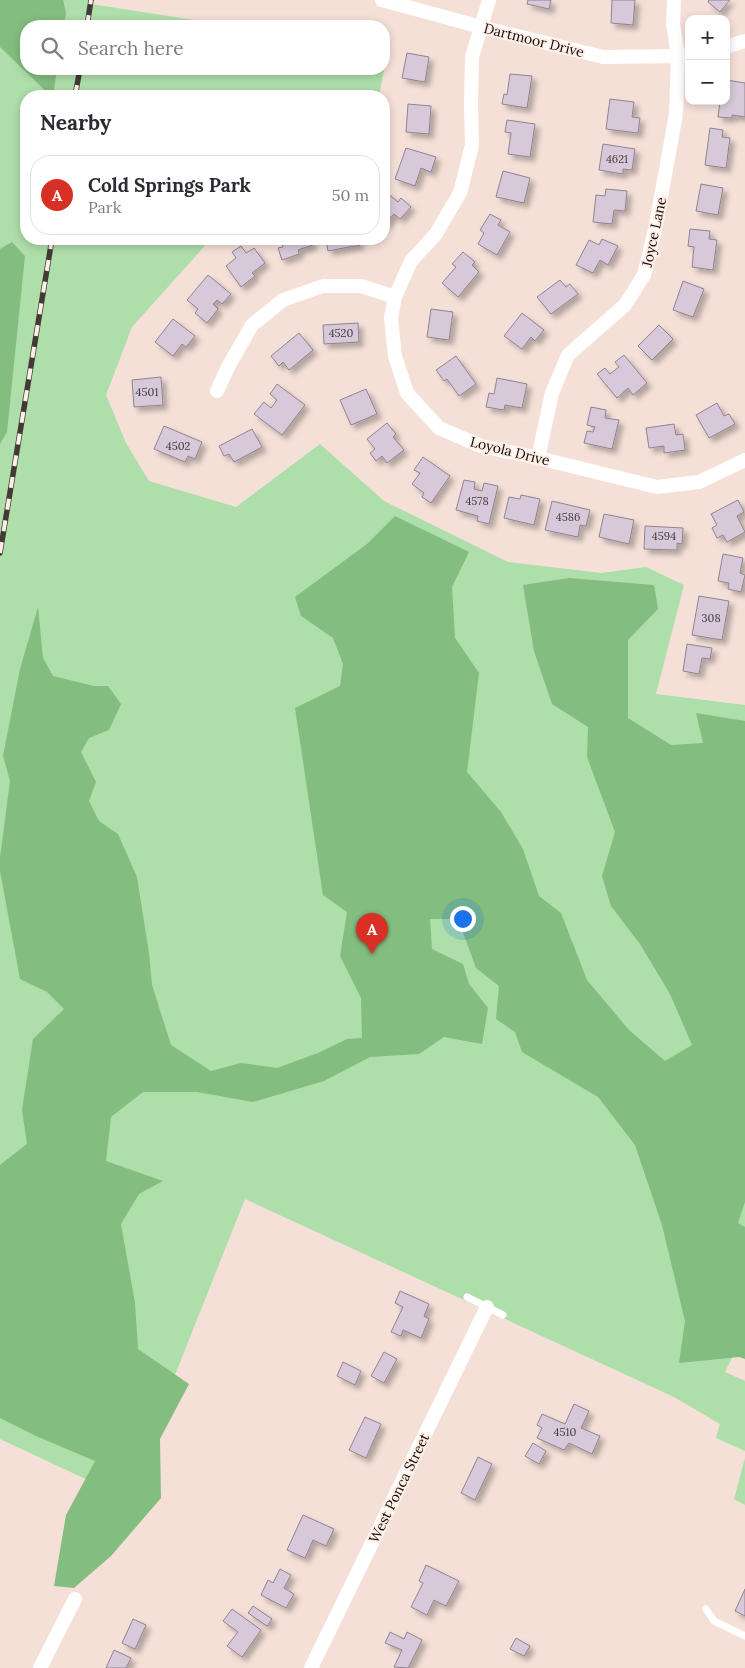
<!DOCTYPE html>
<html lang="en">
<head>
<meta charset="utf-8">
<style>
  body { margin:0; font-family:Lora,serif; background:#f7f7f7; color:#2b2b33 }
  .controls { position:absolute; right:15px; top:15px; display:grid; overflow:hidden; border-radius:10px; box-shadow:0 2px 8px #0003 }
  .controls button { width:45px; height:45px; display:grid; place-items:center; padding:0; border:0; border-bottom:1px solid #e1e1e2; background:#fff; color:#2b2b33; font:25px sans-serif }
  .you { position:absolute; left:462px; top:918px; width:18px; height:18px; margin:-12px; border:4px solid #fff; border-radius:50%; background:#1a73e8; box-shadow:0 0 0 8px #1a73e833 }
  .badge { display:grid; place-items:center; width:32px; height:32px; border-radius:50%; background:#d93025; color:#fff; font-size:16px; font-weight:700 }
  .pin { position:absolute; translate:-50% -41px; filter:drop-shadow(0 1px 2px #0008) }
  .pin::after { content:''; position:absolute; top:26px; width:18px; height:15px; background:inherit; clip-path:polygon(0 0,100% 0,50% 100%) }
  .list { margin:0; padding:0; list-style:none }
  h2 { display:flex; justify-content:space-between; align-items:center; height:65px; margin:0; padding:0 20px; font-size:21px }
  h2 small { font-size:16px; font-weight:400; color:#7c7c81 }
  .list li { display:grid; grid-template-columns:32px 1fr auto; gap:15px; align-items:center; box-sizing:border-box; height:80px; margin:0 10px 10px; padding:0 10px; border:1px solid #e1e1e2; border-radius:20px }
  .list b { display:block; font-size:19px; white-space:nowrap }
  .list p { margin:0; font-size:16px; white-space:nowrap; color:#7c7c81 }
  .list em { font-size:16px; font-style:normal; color:#7c7c81 }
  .icon { flex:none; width:28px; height:28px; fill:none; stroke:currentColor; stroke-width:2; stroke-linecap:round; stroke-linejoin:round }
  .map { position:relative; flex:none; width:745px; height:1668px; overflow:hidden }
  .search { position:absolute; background:#fff; box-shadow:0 2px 8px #0003; left:20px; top:20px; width:370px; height:55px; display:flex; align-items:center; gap:12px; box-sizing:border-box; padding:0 18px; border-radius:20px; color:#7c7c81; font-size:19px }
  .panel { position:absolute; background:#fff; box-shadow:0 2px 8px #0003; left:20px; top:90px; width:370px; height:155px; border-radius:20px }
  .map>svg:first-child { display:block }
</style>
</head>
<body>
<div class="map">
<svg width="745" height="1668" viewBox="0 0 745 1668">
  <defs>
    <filter id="shadow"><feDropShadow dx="4.5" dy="4.5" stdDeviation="2.5" flood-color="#0004"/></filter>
  </defs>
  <rect width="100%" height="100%" fill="#f5e0d8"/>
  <!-- green -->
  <path fill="#aedeaa" d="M0 0H91V4L233 26H26V69H384V50H388L379 96H26V239H211L132 327 106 395 126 443 149 481 236 507 320 444 384 501 508 562 601 573 646 567 684 585 656 694 745 705V1314L738 1346 725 1372 745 1381V1451L716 1438 720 1424 674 1397 245 1199 126 1498 0 1439Z
    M745 1458V1505L734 1499Z"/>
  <!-- forest -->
  <path fill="#83bd7f" d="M0 0H63L66 13 64 26H26V69H57L53 96H51L0 47Z
    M12 242 25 256 7 432 0 444V249Z
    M395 516 469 552 452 587 455 638 479 673 467 772 501 812 523 849 539 896 561 913 587 980 629 1030 665 1061 692 1045 670 994 640 944 611 906 602 876 615 832 587 757 588 727 552 704 534 651 523 585 569 578 654 585 658 609 628 640V718L671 745 703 743 696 713 745 721V1202L738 1223 745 1227V1359L739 1357 679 1363 685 1321 662 1225 635 1145 598 1097 522 1052 515 1032 496 1019 499 986 476 968 458 919H430L432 949 463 964 469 984 488 1008 482 1044 444 1037 419 1054 370 1057 324 1081 253 1102 197 1092H143L111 1117 106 1161 163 1181 139 1194 121 1224 135 1303 138 1349 189 1384 160 1439 161 1498 111 1556 74 1588 54 1586 66 1515 95 1461 36 1436 0 1418V1165L27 1144 22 1110 33 1039 64 1009 47 992 20 979 0 871V858L10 781 3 756 20 669 38 607 43 658 53 676 94 686H108L121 704 109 730 89 738 81 752 96 782 89 801 99 821 118 834 137 877 149 953 152 985 171 1045 211 1071 241 1063 277 1068 318 1053 347 1039 362 1038 361 998 340 956 347 912 323 895 295 708 340 686 343 664 333 638 301 616 295 597 367 544Z"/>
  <!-- building -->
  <path fill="#d7c9d9" stroke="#908391" filter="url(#shadow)" d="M528 0H551L549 9 527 4Z
    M612 0H635L633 25 611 23Z
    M709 0H730L720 12 708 2Z
    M407 53 429 57 425 82 402 78Z
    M510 74 532 76 527 108 502 104 504 94 507 95Z
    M726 80 745 83V117L732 115V118L718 117 720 101H726Z
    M610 99 634 102 632 117 640 118 638 133 606 129Z
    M408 104 431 106 429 134 406 132Z
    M507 120 535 124 530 157 508 154 511 133 505 132Z
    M710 128 723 130 722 137 730 138 726 168 705 165Z
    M603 144 635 149 632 170 623 169V174L599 170Z
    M406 148 436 157 431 172 421 168 415 186 395 179Z
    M503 171 530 178 524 203 496 197Z
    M701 184 723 188 718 215 696 211Z
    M606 189 627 191 625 211 614 210 612 224 593 222 596 195 605 196Z
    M386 192 398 202 401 198 411 207 400 219 394 214 384 226V195Z
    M490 214 501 220 498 225 510 232 497 255 478 244 484 233 480 230Z
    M690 229 710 231 709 239 717 240 713 270 692 267 694 247 688 246Z
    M280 239H311L313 245 298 250 299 254 282 260 278 248 283 247Z
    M326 239H358L360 245 328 251Z
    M602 239 618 246 608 265 600 260 593 273 576 265 589 240 599 245Z
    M241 246 246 253 254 248 265 263 252 273 255 276 241 287 226 266 236 258 232 252Z
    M463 252 475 262 472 265 479 272 458 297 442 283 456 267 452 264Z
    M208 275 231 294 222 304 217 300 213 304 218 309 207 323 195 313 198 309 187 300Z
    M560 280 566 287 570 284 578 294 551 314 537 297Z
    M683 281 704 289 693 317 673 310Z
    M431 309 453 312 449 340 427 337Z
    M522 313 544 330 535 341 531 337 522 349 504 336Z
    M173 319 195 336 186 347 182 344 173 356 155 342Z
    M358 323 359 342 324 344 323 325Z
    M659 325 673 339 652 360 638 346Z
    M299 333 313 350 289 370 283 362 279 366 271 356Z
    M624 355 647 383 633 395 628 388 617 398 597 374 605 368 610 374 619 367 615 362Z
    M456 356 476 384 459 396 447 379 444 381 436 370Z
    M161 377 163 405 134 407 132 380Z
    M497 378 527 384 522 408 505 405 504 410 486 407 489 393 494 394Z
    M277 384 305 405 282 435 254 414 264 402 271 408 277 400 270 394Z
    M366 389 377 414 351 425 340 400Z
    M717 403 724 416 729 414 735 424 709 438 696 415Z
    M591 407 606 410 605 418 619 420 612 449 584 443 587 431 593 432 595 427 587 425Z
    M387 423 396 434 393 437 404 450 387 463 382 456 376 461 370 453 375 449 367 439Z
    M674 424 676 435 683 434 685 450 664 453V446L649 448 646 428Z
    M164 426 202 442 195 459 188 456 185 462 154 449Z
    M252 429 262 447 234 462 229 454 224 456 219 446Z
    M423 457 450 476 431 503 422 497 424 493 412 484 420 473 414 470Z
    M464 480 475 482 474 489 482 491 484 483 498 486 489 524 477 521 478 516 456 510Z
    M521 495 540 499 534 525 504 518 509 497 520 499Z
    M738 500 744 512 737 516 745 532 727 542 723 535 717 538 712 528 717 525 711 514Z
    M552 501 590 510 586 526 580 525 578 537 545 530Z
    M604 514 634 520 629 544 599 537Z
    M645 526 683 528 682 544 677 543V550L644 549Z
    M723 554 743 558 740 573 745 575 741 592 728 589 729 583 718 581Z
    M699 596 729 601 722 640 692 635Z
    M687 644 712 648 710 659 702 658 699 674 683 671Z
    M400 1291 429 1304 424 1316 429 1319 421 1338 403 1330 401 1336 391 1332 403 1307 395 1303Z
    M384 1352 397 1359 384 1383 371 1376Z
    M343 1362 361 1371 355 1385 337 1376Z
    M574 1404 589 1411 581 1428 600 1436 592 1454 569 1443 564 1450 537 1438 542 1428 537 1425 542 1414 565 1424Z
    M365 1417 381 1424 366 1458 349 1450Z
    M533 1443 546 1451 539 1464 525 1456Z
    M478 1457 492 1464 475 1500 461 1493Z
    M303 1515 334 1529 326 1546 313 1540 305 1558 287 1550Z
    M426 1565 459 1581 446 1606 434 1600 427 1615 411 1607 423 1583 419 1581Z
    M280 1569 291 1575 284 1588 294 1594 286 1608 261 1595 268 1580 273 1583Z
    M745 1589V1616L735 1611Z
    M253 1606 272 1619 267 1626 248 1613Z
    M232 1609 261 1630 242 1657 227 1646 238 1632 223 1621Z
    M133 1619 146 1625 135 1649 122 1643Z
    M390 1632 404 1639 407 1632 422 1640 408 1668 394 1667 402 1650 385 1643Z
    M516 1638 530 1646 524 1656 510 1649Z
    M114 1650 131 1658 126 1668H106Z"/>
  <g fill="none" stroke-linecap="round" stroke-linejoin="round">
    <!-- lane -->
    <path stroke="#fff" stroke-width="7" d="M467 1297 503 1315
      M706 1609 714 1621 745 1636"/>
    <!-- street -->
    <path stroke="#fff" stroke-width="14" d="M382 0 481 27 603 57 678 56 689 54
      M489 0 472 57 471 103 472 145 460 193 435 235 411 261 395 297 391 318 395 356 407 393 439 428 481 446 538 458 657 487 699 482 745 460
      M726 47 745 41
      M217 391 228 367 252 325 283 300 323 286H361L395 297
      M538 458 552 393 568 355 625 305 644 275 655 230 676 114 678 56 673 24 674 0
      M40 1668 75 1599
      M311 1668 487 1307"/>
    <!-- rail casing -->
    <g stroke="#433936" stroke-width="5.5">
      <path id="rail" d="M87 26 91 0
        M75 96 80 69
        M0 553 52 239"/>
    </g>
    <!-- rail -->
    <use href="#rail" stroke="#ffefe7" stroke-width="4" stroke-dasharray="11" stroke-linecap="butt"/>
  </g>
  <g text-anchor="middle" stroke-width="4" stroke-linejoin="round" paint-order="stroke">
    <!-- number labels -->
    <g font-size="11" fill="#423a3c">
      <text x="617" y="163">4621</text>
      <text x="341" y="337">4520</text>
      <text x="147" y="396">4501</text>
      <text x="178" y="450">4502</text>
      <text x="477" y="505">4578</text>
      <text x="568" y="521">4586</text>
      <text x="664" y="540">4594</text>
      <text x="711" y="622">308</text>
      <text x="565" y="1436">4510</text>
    </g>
    <!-- street labels -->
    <g font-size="14" fill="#110a08" stroke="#ffefe7">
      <text transform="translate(534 40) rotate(14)" y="5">Dartmoor Drive</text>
      <text transform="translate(654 232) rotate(-78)" y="5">Joyce Lane</text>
      <text transform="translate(510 451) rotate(14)" y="5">Loyola Drive</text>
      <text transform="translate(399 1488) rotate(-64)" y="5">West Ponca Street</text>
    </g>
  </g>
</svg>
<div class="controls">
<button>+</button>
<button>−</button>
</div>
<div class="you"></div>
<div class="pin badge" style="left:372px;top:954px">A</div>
<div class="search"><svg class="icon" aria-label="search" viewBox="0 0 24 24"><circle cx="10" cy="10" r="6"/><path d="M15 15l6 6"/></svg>Search here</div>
<section class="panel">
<h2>Nearby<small></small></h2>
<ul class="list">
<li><span class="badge">A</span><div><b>Cold Springs Park</b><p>Park</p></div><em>50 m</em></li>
</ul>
</section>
</div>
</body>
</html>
